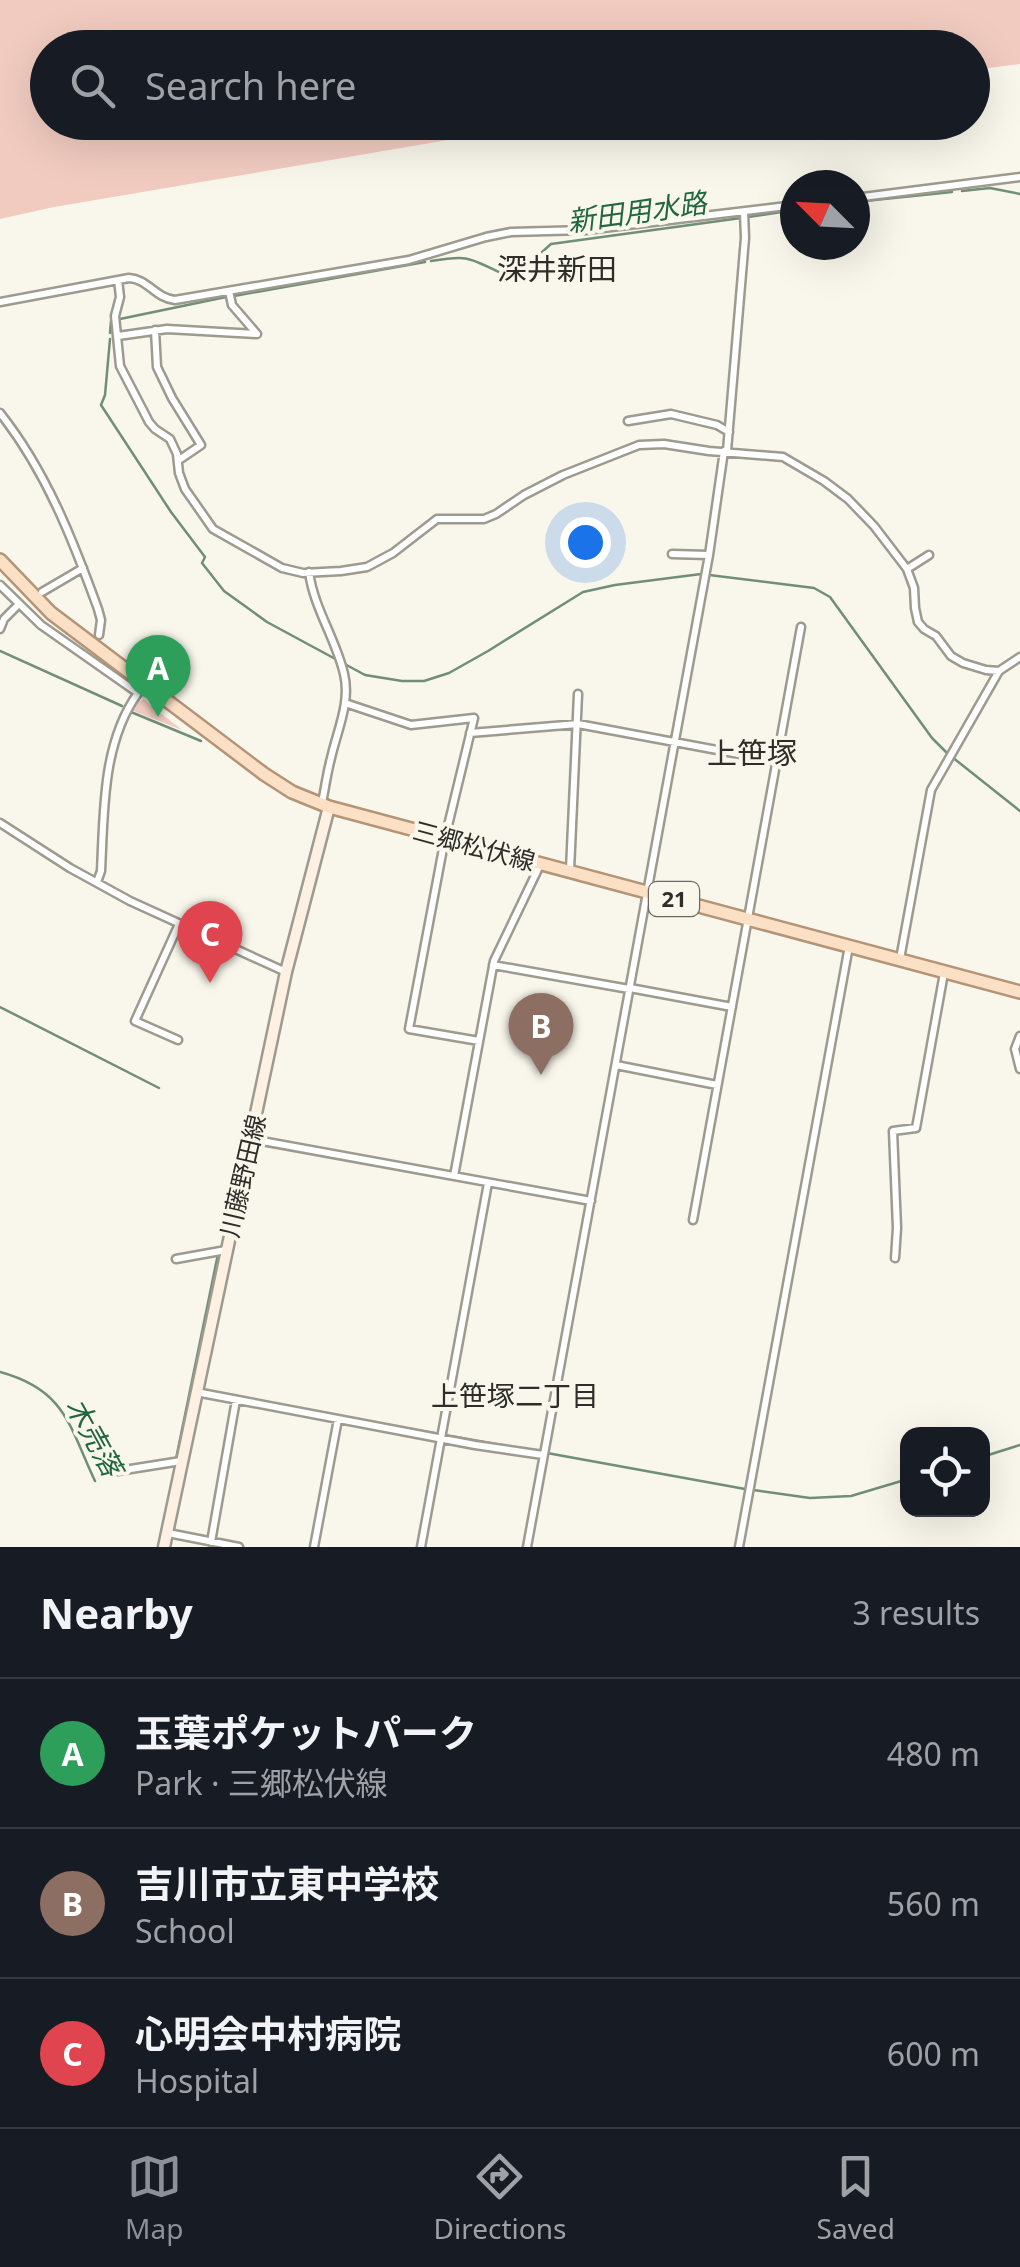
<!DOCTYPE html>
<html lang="en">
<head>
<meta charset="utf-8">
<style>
  body { margin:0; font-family:"Noto Sans","Noto Sans JP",sans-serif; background:#242831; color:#f1f3f6 }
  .controls { position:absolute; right:30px; bottom:30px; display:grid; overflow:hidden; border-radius:20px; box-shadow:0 10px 40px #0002 }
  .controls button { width:90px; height:90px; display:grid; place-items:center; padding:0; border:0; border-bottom:2px solid #363941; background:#171b24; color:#f1f3f6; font:50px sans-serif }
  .compass { position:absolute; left:780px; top:170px; width:90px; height:90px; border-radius:50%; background:#171b24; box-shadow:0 10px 40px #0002; rotate:294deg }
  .you { position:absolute; left:585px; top:542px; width:35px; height:35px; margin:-25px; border:8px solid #fff; border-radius:50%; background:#1a73e8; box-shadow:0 0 0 15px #1a73e833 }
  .badge { display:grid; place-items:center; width:65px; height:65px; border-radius:50%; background:#8c9099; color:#fff; font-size:32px; font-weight:700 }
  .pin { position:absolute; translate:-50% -82px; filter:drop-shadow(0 2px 5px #0008) }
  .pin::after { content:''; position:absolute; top:52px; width:35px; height:30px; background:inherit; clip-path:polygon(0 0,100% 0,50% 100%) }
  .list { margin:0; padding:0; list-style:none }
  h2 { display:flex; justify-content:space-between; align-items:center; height:130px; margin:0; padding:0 40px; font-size:42px }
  h2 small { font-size:32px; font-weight:400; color:#9ea1a6 }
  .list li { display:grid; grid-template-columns:65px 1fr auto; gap:30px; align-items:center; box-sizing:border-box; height:150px; padding:0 40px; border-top:2px solid #363941 }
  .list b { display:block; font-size:38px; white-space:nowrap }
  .list p { margin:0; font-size:32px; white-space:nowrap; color:#9ea1a6 }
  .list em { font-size:32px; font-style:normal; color:#9ea1a6 }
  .icon { flex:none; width:55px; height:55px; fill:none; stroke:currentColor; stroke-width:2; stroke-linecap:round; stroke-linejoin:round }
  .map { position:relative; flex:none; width:1020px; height:1547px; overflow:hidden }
  .search { position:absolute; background:#171b24; box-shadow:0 10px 40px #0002; left:30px; right:30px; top:30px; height:110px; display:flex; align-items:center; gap:25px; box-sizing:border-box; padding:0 35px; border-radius:55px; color:#9ea1a6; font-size:38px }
  .sheet { height:580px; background:#171b24 }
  nav { display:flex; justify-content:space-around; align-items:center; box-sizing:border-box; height:140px; border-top:2px solid #363941; background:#171b24; font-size:28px; color:#9ea1a6 }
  nav a { display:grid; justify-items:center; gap:5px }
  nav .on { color:#8c9099 }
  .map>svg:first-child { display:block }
</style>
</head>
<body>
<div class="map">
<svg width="1020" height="1547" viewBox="0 0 1020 1547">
  <rect width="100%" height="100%" fill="#f9f6eb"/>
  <!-- green -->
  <path fill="#f1cbc0" d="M0 0H1020V64L973 70 972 48H48V122L548 123 54 207 0 219Z
    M138 699 141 701 143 699 182 730 131 710Z"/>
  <!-- water -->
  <path fill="#8cb89a" stroke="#708e78" stroke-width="2.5" d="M218 1254H221L178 1459H176Z"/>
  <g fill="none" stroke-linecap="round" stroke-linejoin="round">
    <!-- stream -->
    <path stroke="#708e78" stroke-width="2.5" d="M962 191 990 188 1020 194
      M855 202 952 192
      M748 217 795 210
      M431 261C468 255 468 257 501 273L532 261 551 244 741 218
      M234 296 425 262
      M120 319 226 297
      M110 333 111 321
      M110 339 105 395 101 405 171 512 205 557 202 563 224 591 267 622 365 675 402 681H424L449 673 488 651 583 592 615 585 701 574 814 588 830 597 932 738 947 753 1020 811
      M0 651 122 706
      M131 712 201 741
      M0 1007 159 1088
      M0 1372C66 1390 69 1426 95 1481
      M355 1419 519 1448
      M547 1453 745 1489
      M982 1457 1020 1445
      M753 1490 810 1498 851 1496 908 1479"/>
    <!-- minor casing -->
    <g stroke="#9d9a8f" stroke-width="11">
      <path id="minor" d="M855 198 1020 177
        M118 280 120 297 115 316 120 366 149 422 155 429 170 439 177 454 179 473 185 489 213 529 282 568 303 573 341 571 367 567 393 553 437 519H484L496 514 524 495 563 475 639 445 664 444 709 451 783 457 824 481 848 499 874 526 907 569 914 588 915 608 918 622 924 629 936 636 951 656 963 663 986 670 999 671 1020 657
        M0 302 129 278C148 279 155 298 175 300L409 260 486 237 511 232 586 230 795 205
        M155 330 157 367 172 398 201 445 179 460
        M118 336 167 329 257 334 232 305 229 291
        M0 413C46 471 73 540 98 609L101 620 99 635
        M628 421 671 414 717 425 729 432
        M727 451 745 238 744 212
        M672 554 709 555
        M907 569 929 555
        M309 572C314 609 336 639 344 674 351 702 337 731 331 758 327 773 325 788 322 803
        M0 585 41 625 138 693C102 743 104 812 101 871L97 882
        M42 592 83 568
        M0 629 4 619 18 605
        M345 703 411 725 474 718 445 838 409 1029 479 1041
        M470 733 578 724 776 761
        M0 823 70 868 130 901 286 972
        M570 870 578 694
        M900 959 931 790 999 671
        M493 965 629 989
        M630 988 732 1007
        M1020 1036 1015 1049 1020 1069
        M178 1040 135 1021 179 924
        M616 1065 717 1085
        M251 1139 591 1201
        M454 1176 494 961 541 863
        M693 1220 801 627
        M895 1258 897 1228 893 1131 916 1128 944 973
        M176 1259 226 1250
        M196 1392 475 1445 543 1455
        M118 1471 181 1461
        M168 1533 239 1547
        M211 1542 236 1400
        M314 1547 338 1419
        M421 1547 488 1183
        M527 1547 709 555 724 451
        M739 1547 849 946"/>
    </g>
    <!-- secondary casing -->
    <g stroke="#9d9a8f" stroke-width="15">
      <path id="secondary" d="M164 1547 286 972 329 807"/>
    </g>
    <!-- primary casing -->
    <g stroke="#b39476" stroke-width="16">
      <path id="primary" d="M0 560 51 613 264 774 292 792 329 807 1020 992"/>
    </g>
    <!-- minor -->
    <use href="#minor" stroke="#fff" stroke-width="6"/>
    <!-- secondary -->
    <use href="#secondary" stroke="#fef0e2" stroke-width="10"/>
    <!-- primary -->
    <use href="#primary" stroke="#fce0c5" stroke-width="11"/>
  </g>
  <g text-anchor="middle" stroke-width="8" stroke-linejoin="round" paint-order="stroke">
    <!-- shield labels -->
    <rect fill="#f9f6eb" stroke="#6b6963" stroke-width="2.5" x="649" y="882" width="50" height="34" rx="8"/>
    <g font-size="22" font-weight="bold" fill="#2e2d29">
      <text x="674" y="907">21</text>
    </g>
    <!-- street labels -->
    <g font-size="25" fill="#2e2d29" stroke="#f9f6eb">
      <text transform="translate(474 846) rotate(15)" y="9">三郷松伏線</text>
      <text transform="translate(243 1176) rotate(-77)" y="9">川藤野田線</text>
    </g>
    <!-- water labels -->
    <g font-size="28" font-style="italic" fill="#22663e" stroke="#f9f6eb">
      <text transform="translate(637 212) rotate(-8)" y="10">新田用水路</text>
      <text transform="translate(94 1437) rotate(61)" y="10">木売落</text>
    </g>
    <!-- neighbourhood labels -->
    <g font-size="28" fill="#2e2d29" stroke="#f9f6eb">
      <text x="515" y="1406">上笹塚二丁目</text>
    </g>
    <!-- quarter labels -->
    <g font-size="30" fill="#2e2d29" stroke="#f9f6eb">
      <text x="557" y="280">深井新田</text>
      <text x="752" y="764">上笹塚</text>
    </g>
  </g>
</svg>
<div class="controls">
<button><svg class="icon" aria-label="locate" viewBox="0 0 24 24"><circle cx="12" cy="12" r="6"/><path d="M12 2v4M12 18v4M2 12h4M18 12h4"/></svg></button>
</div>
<svg class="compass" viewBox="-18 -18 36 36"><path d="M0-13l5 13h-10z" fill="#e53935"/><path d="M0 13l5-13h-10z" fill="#9ea1a6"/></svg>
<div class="you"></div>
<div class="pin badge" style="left:158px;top:717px;background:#2e9e5b">A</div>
<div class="pin badge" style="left:541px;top:1075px;background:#8d6e63">B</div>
<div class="pin badge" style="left:210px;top:983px;background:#e0444e">C</div>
<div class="search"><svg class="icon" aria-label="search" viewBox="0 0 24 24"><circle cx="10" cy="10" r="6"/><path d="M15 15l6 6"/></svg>Search here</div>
</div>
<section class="sheet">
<h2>Nearby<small>3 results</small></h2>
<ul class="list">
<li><span class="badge" style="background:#2e9e5b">A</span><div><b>玉葉ポケットパーク</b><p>Park · 三郷松伏線</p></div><em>480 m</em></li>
<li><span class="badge" style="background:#8d6e63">B</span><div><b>吉川市立東中学校</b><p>School</p></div><em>560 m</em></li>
<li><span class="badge" style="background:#e0444e">C</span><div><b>心明会中村病院</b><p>Hospital</p></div><em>600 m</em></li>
</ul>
</section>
<nav>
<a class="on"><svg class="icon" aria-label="map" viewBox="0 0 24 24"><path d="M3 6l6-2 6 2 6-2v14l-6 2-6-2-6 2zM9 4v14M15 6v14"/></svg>Map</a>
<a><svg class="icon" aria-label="directions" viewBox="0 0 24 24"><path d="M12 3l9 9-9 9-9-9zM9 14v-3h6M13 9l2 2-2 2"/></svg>Directions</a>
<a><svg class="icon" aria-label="saved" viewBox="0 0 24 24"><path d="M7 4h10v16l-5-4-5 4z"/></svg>Saved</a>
</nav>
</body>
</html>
